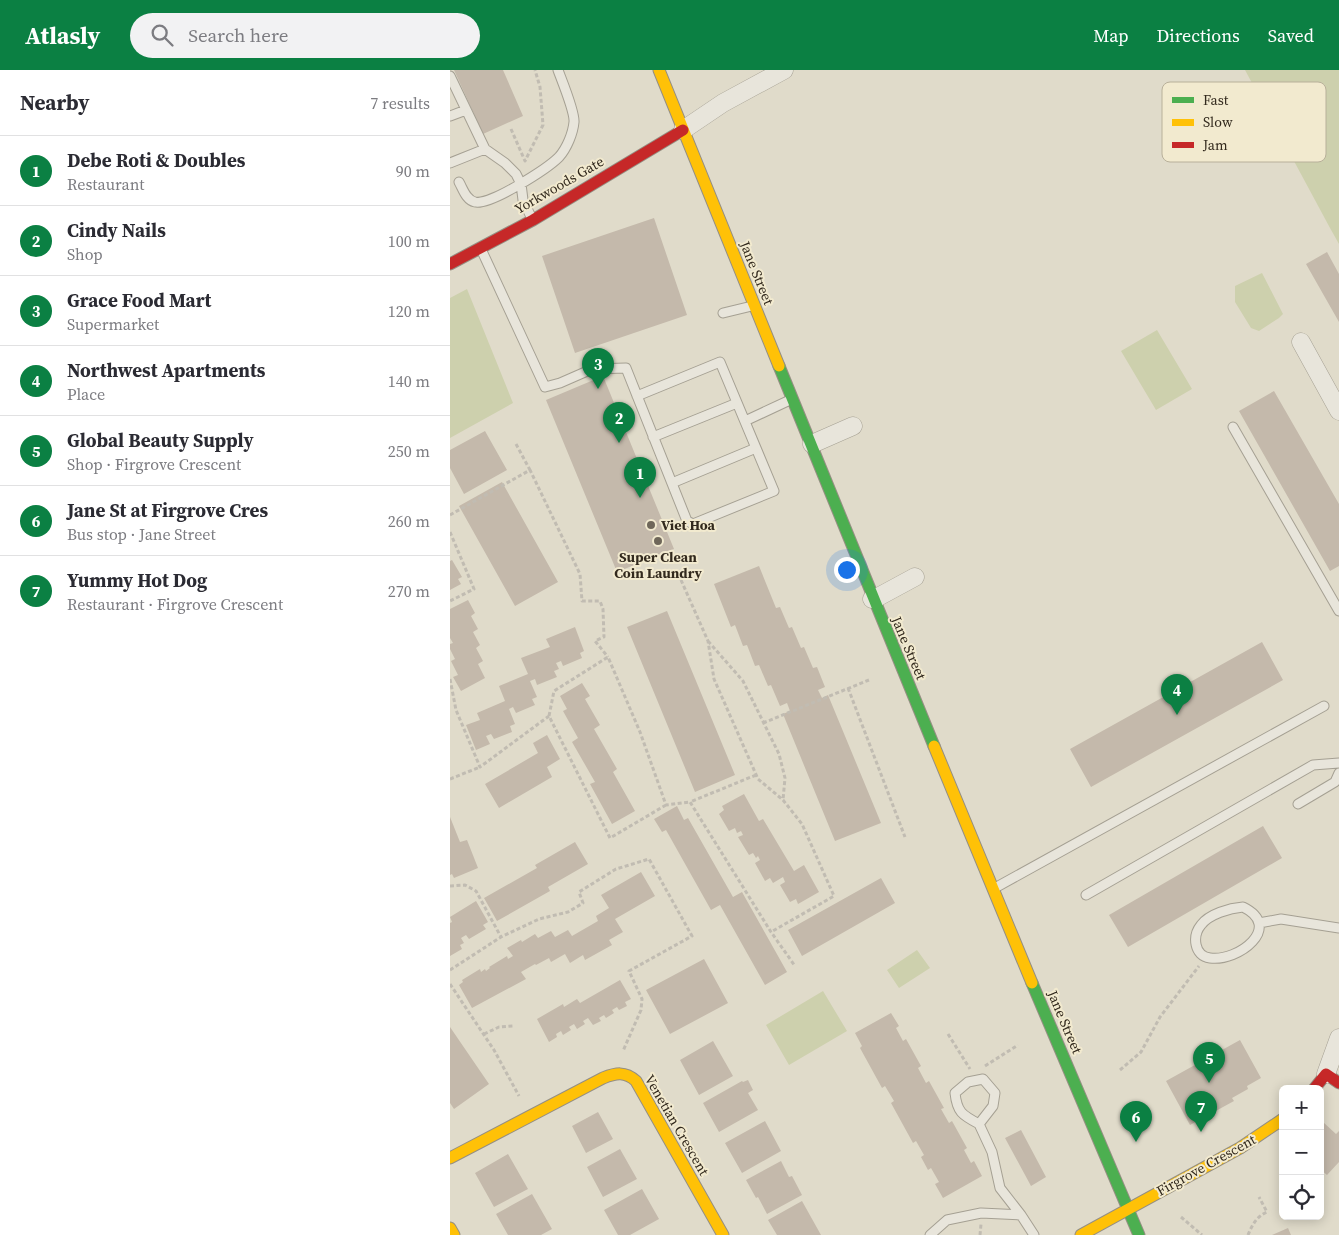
<!DOCTYPE html>
<html lang="en">
<head>
<meta charset="utf-8">
<style>
  body { margin:0; font-family:"Source Serif 4",serif; background:#f2f2f3; color:#2b2b33 }
  .controls { position:absolute; right:15px; bottom:15px; display:grid; overflow:hidden; border-radius:8px; box-shadow:0 2px 12px #0003 }
  .controls button { width:45px; height:45px; display:grid; place-items:center; padding:0; border:0; border-bottom:1px solid #e1e1e2; background:#fff; color:#2b2b33; font:25px sans-serif }
  .you { position:absolute; left:396px; top:499px; width:18px; height:18px; margin:-12px; border:4px solid #fff; border-radius:50%; background:#1a73e8; box-shadow:0 0 0 8px #1a73e833 }
  .badge { display:grid; place-items:center; width:32px; height:32px; border-radius:50%; background:#0b8043; color:#fff; font-size:16px; font-weight:700 }
  .pin { position:absolute; translate:-50% -41px; filter:drop-shadow(0 1px 2px #0008) }
  .pin::after { content:''; position:absolute; top:26px; width:18px; height:15px; background:inherit; clip-path:polygon(0 0,100% 0,50% 100%) }
  .list { margin:0; padding:0; list-style:none }
  h2 { display:flex; justify-content:space-between; align-items:center; height:65px; margin:0; padding:0 20px; font-size:21px }
  h2 small { font-size:16px; font-weight:400; color:#7c7c81 }
  .list li { display:grid; grid-template-columns:32px 1fr auto; gap:15px; align-items:center; box-sizing:border-box; height:70px; padding:0 20px; border-top:1px solid #e1e1e2 }
  .list b { display:block; font-size:19px; white-space:nowrap }
  .list p { margin:0; font-size:16px; white-space:nowrap; color:#7c7c81 }
  .list em { font-size:16px; font-style:normal; color:#7c7c81 }
  .icon { flex:none; width:28px; height:28px; fill:none; stroke:currentColor; stroke-width:2; stroke-linecap:round; stroke-linejoin:round }
  .map { position:relative; flex:none; width:889px; height:1165px; overflow:hidden }
  header { display:flex; align-items:center; gap:30px; box-sizing:border-box; height:70px; padding:0 25px; background:#0b8043; color:#fff }
  header strong { font-size:24px }
  nav { display:flex; gap:28px; margin-inline-start:auto; font-size:18px }
  .search { width:350px; height:45px; background:#f2f2f3; display:flex; align-items:center; gap:12px; box-sizing:border-box; padding:0 18px; border-radius:28px; color:#7c7c81; font-size:19px }
  main { display:flex }
  aside { flex:1; background:#fff }
  .map>svg:first-child { display:block }
</style>
</head>
<body>
<header>
<strong>Atlasly</strong>
<div class="search"><svg class="icon" aria-label="search" viewBox="0 0 24 24"><circle cx="10" cy="10" r="6"/><path d="M15 15l6 6"/></svg>Search here</div>
<nav><a>Map</a><a>Directions</a><a>Saved</a></nav>
</header>
<main>
<aside>
<h2>Nearby<small>7 results</small></h2>
<ul class="list">
<li><span class="badge">1</span><div><b>Debe Roti &amp; Doubles</b><p>Restaurant</p></div><em>90 m</em></li>
<li><span class="badge">2</span><div><b>Cindy Nails</b><p>Shop</p></div><em>100 m</em></li>
<li><span class="badge">3</span><div><b>Grace Food Mart</b><p>Supermarket</p></div><em>120 m</em></li>
<li><span class="badge">4</span><div><b>Northwest Apartments</b><p>Place</p></div><em>140 m</em></li>
<li><span class="badge">5</span><div><b>Global Beauty Supply</b><p>Shop · Firgrove Crescent</p></div><em>250 m</em></li>
<li><span class="badge">6</span><div><b>Jane St at Firgrove Cres</b><p>Bus stop · Jane Street</p></div><em>260 m</em></li>
<li><span class="badge">7</span><div><b>Yummy Hot Dog</b><p>Restaurant · Firgrove Crescent</p></div><em>270 m</em></li>
</ul>
</aside>
<div class="map">
<svg width="889" height="1165" viewBox="0 0 889 1165">
  <rect width="100%" height="100%" fill="#e0dbca"/>
  <!-- green -->
  <path fill="#cdd0ad" d="M795 0H889V174L880 158Z
    M812 203 833 244 829 248 809 261 801 258 785 232V216Z
    M17 219 63 333 0 368V228Z
    M707 260 742 319 706 340 671 281Z
    M467 880 480 898 449 918 437 900Z
    M373 921 397 961 339 995 316 955Z"/>
  <!-- building -->
  <path fill="#c4b9ab" d="M4 0H53L73 46 33 64Z
    M204 148 237 245 125 283 92 186Z
    M877 182 889 204V252L856 194Z
    M153 306 224 479 167 502 96 330Z
    M824 321 889 434V496L880 501 789 341Z
    M35 361 57 400 14 424 0 398V380Z
    M52 412 108 512 65 536 9 436Z
    M2 490 12 507 8 509 11 514 0 520V491Z
    M309 496 326 538 330 537 339 558 342 557 351 578 354 577 363 598 367 597 375 617 368 620 372 628 378 625 431 753 385 771 333 644 340 641 337 633 330 636 321 615 318 616 309 595 305 596 297 575 293 576 285 555 281 557 264 514Z
    M18 530 25 543 21 546 28 559 23 562 30 575 26 578 33 591 28 594 35 608 11 621 3 607 8 605 1 591 5 589 0 579V574L3 573 0 568V539Z
    M217 541 285 705 245 722 177 557Z
    M125 557 134 581 130 583 132 588 113 596 111 591 106 593 109 599 104 601 107 607 87 615 85 609 80 611 87 627 82 629 85 635 66 643 63 637 59 639 65 654 60 656 62 662 44 669 41 664 36 666 40 674 26 680 16 655 30 650 27 643 55 631 49 616 78 604 71 588 100 577 96 569Z
    M812 572 833 610 641 717 620 679Z
    M132 613 140 626 135 629 150 655 144 659 167 699 163 702 185 741 162 754 140 714 145 712 122 672 128 668 113 641 117 639 110 626Z
    M97 665 110 689 97 697 102 707 49 738 35 714 88 683 83 673Z
    M294 724 309 751 313 749 344 801 354 795 369 822 348 834 346 829 340 832 330 815 335 812 333 807 323 813 320 808 315 811 305 793 310 790 308 786 306 788 303 783 299 785 288 767 293 765 291 761 287 763 285 758 279 761 269 744 274 740 272 736Z
    M227 736 234 750 238 748 283 827 292 822 337 902 315 915 270 835 261 840 216 760 212 762 204 749Z
    M0 747 10 772 17 770 28 798 4 808 2 804 0 805Z
    M813 756 832 788 678 877 659 845Z
    M125 772 138 794 98 817 100 821 47 851 34 828 87 798 85 795Z
    M191 802 205 826 165 849 173 862 159 870 162 875 135 890 133 885 120 893 115 884 101 892 99 888 86 895 85 894 71 902 76 909 22 938 9 915 13 912 12 910 30 899 31 902 35 899 36 901 40 898 39 897 57 886 58 889 63 886 57 878 71 870 72 872 85 864 88 868 101 861 105 867 118 860 122 866 148 851 146 846 159 838 151 825Z
    M431 808 445 833 352 886 338 860Z
    M26 831 38 852 33 855 36 859 19 869 16 865 11 868 14 873 10 875 12 879 0 886V853L2 852 0 847Z
    M254 889 278 933 220 964 196 920Z
    M170 910 181 929 175 932 177 936 169 940 167 937 162 940 164 943 156 948 154 945 149 948 151 951 143 955 138 948 133 951 135 954 127 959 124 954 119 957 121 960 113 965 111 961 106 964 107 967 99 972 87 949 113 934 114 937 127 929 130 933Z
    M441 943 449 956 446 958 453 971 456 969 471 996 468 998 476 1013 479 1011 494 1038 491 1039 499 1053 502 1051 517 1078 514 1080 521 1093 524 1091 532 1106 493 1128 485 1114 489 1112 481 1098 478 1100 471 1087 474 1085 466 1071 463 1073 441 1033 444 1031 435 1016 432 1018 410 978 412 976 405 963Z
    M0 957 39 1014 4 1039 0 1033Z
    M790 970 811 1008 797 1016 798 1019 782 1028 784 1031 740 1055 716 1011Z
    M263 971 283 1006 249 1025 230 990Z
    M298 1010 303 1020 298 1023 308 1040 269 1062 253 1033 292 1011 293 1012Z
    M148 1042 163 1069 136 1083 122 1056Z
    M315 1051 331 1081 292 1103 275 1073Z
    M873 1052 886 1064 889 1061V1092L877 1105 870 1099V1054Z
    M571 1060 596 1107 581 1116 555 1068Z
    M170 1079 187 1109 153 1127 137 1097Z
    M58 1084 78 1119 44 1137 25 1103Z
    M331 1091 339 1107 342 1106 352 1125 317 1144 308 1127 306 1128 296 1110Z
    M192 1119 209 1149 180 1165H168L154 1140Z
    M82 1124 102 1159 91 1165H58L46 1144Z
    M352 1131 371 1165H327L318 1150Z
    M838 1158 841 1165H822Z"/>
  <g fill="none" stroke-linecap="round" stroke-linejoin="round">
    <!-- lane casing -->
    <g stroke="#a5a093" stroke-width="11">
      <path id="lane" d="M0 6 35 79
        M0 46 16 40
        M0 93 35 79 55 93 66 104 71 114 73 130 82 149
        M9 112C13 119 16 130 25 132 40 136 98 98 109 87 117 78 123 63 124 52 125 42 112 11 108 0
        M31 179 95 317 110 313 142 299 176 298 237 451 243 454 324 421 270 292 187 326
        M273 243 302 236
        M295 351 340 330
        M783 357 889 541
        M203 367 287 333
        M222 413 306 378
        M848 734 885 712 889 703
        M543 819 874 636
        M636 825 863 695 889 693
        M793 837C834 857 788 892 760 888 744 886 742 866 751 855 759 844 780 838 793 837Z
        M809 853 831 849 889 858
        M529 1054 543 1036 545 1023 533 1009 518 1012 505 1023C507 1042 512 1045 529 1054L542 1082 550 1118 571 1145
        M480 1165 497 1150 531 1143 571 1145 584 1165"/>
    </g>
    <!-- street casing -->
    <g stroke="#a5a093" stroke-width="19">
      <path id="street" d="M233 60 273 33 334 0
        M851 272 889 341
        M362 374 403 356
        M422 529 428 527 465 507
        M876 1004 889 968"/>
    </g>
    <!-- fast casing -->
    <g stroke="#958f83" stroke-width="13">
      <path id="fast" d="M329 296 484 676
        M582 913 689 1165"/>
    </g>
    <!-- slow casing -->
    <g stroke="#958f83" stroke-width="13">
      <path id="slow" d="M209 0 329 296
        M484 676 582 913
        M0 1088 153 1008C166 1003 175 1001 186 1011L273 1165
        M0 1158 4 1165
        M631 1165 790 1078 833 1049"/>
    </g>
    <!-- jam casing -->
    <g stroke="#958f83" stroke-width="13">
      <path id="jam" d="M0 194 83 150 233 60
        M864 1019 876 1004 889 1013"/>
    </g>
    <!-- path -->
    <path stroke="#c1bcb2" stroke-width="3" stroke-dasharray="4 2.5" stroke-linecap="butt" d="M61 59 75 91 93 55 90 17 85 0
      M66 374 80 400
      M0 445 80 400 130 504 132 531H150L153 539 154 567 145 571 158 587
      M0 462 24 519 0 531
      M231 510 258 571 264 609 308 709 333 730 352 754 384 826 321 862
      M258 571 293 611 329 684 335 708 333 730
      M0 609 6 640 30 697 99 646
      M398 618 455 767
      M313 653 419 610
      M306 705 240 732 321 862 345 896
      M0 709 30 697
      M216 735 160 768 99 646 104 621 158 587 190 662 216 735 240 732
      M0 816 15 815 26 821 51 867
      M0 900 51 867 89 849 118 842 133 833 129 822 166 799 199 789 242 866 179 901 192 929 191 940 173 981
      M0 914 44 980 69 1026
      M34 964 49 957 63 956
      M498 964 520 999
      M535 996 568 975
      M670 1000 691 982 710 947 749 896
      M731 1147 752 1165
      M530 1165 531 1154
      M798 1165C802 1155 807 1146 817 1142L809 1127"/>
    <!-- lane -->
    <use href="#lane" stroke="#e8e5db" stroke-width="9"/>
    <!-- street -->
    <use href="#street" stroke="#e8e5db" stroke-width="18"/>
    <!-- fast -->
    <use href="#fast" stroke="#4caf50" stroke-width="11"/>
    <!-- slow -->
    <use href="#slow" stroke="#ffc107" stroke-width="11"/>
    <!-- jam -->
    <use href="#jam" stroke="#c62828" stroke-width="11"/>
  </g>
  <!-- markers -->
  <g fill="#6f675a" stroke="#f2eacf" stroke-width="2">
    <circle cx="201" cy="455" r="5"/>
    <circle cx="208" cy="471" r="5"/>
  </g>
  <g text-anchor="middle" stroke-width="4" stroke-linejoin="round" paint-order="stroke">
    <!-- street labels -->
    <g font-size="14" fill="#32291d" stroke="#f2eacf">
      <text transform="translate(109 115) rotate(-30)" y="5">Yorkwoods Gate</text>
      <text transform="translate(307 203) rotate(68)" y="5">Jane Street</text>
      <text transform="translate(459 578) rotate(67)" y="5">Jane Street</text>
      <text transform="translate(615 952) rotate(67)" y="5">Jane Street</text>
      <text transform="translate(227 1055) rotate(60)" y="5">Venetian Crescent</text>
      <text transform="translate(756 1095) rotate(-29)" y="5">Firgrove Crescent</text>
    </g>
    <!-- poi labels -->
    <g font-size="14" font-weight="bold" fill="#32291d" stroke="#f2eacf" text-anchor="start">
      <text x="211" y="460">Viet Hoa</text>
      <text x="208" y="492" text-anchor="middle">Super Clean<tspan x="208" dy="16">Coin Laundry</tspan></text>
    </g>
  </g>
  <!-- legend -->
  <rect x="712" y="12" width="164" height="80" rx="8" fill="#f2eacf" stroke="#b8b09a" stroke-width="1"/>
  <rect x="722" y="27" width="22" height="6" fill="#4caf50"/>
  <rect x="722" y="49" width="22" height="7" fill="#ffc107"/>
  <rect x="722" y="72" width="22" height="6" fill="#c62828"/>
  <g font-size="14" fill="#32291d">
    <text x="753" y="35">Fast</text>
    <text x="753" y="57">Slow</text>
    <text x="753" y="80">Jam</text>
  </g>
</svg>
<div class="controls">
<button>+</button>
<button>−</button>
<button><svg class="icon" aria-label="locate" viewBox="0 0 24 24"><circle cx="12" cy="12" r="6"/><path d="M12 2v4M12 18v4M2 12h4M18 12h4"/></svg></button>
</div>
<div class="you"></div>
<div class="pin badge" style="left:190px;top:428px">1</div>
<div class="pin badge" style="left:169px;top:373px">2</div>
<div class="pin badge" style="left:148px;top:319px">3</div>
<div class="pin badge" style="left:727px;top:645px">4</div>
<div class="pin badge" style="left:759px;top:1013px">5</div>
<div class="pin badge" style="left:686px;top:1072px">6</div>
<div class="pin badge" style="left:751px;top:1062px">7</div>
</div>
</main>
</body>
</html>
